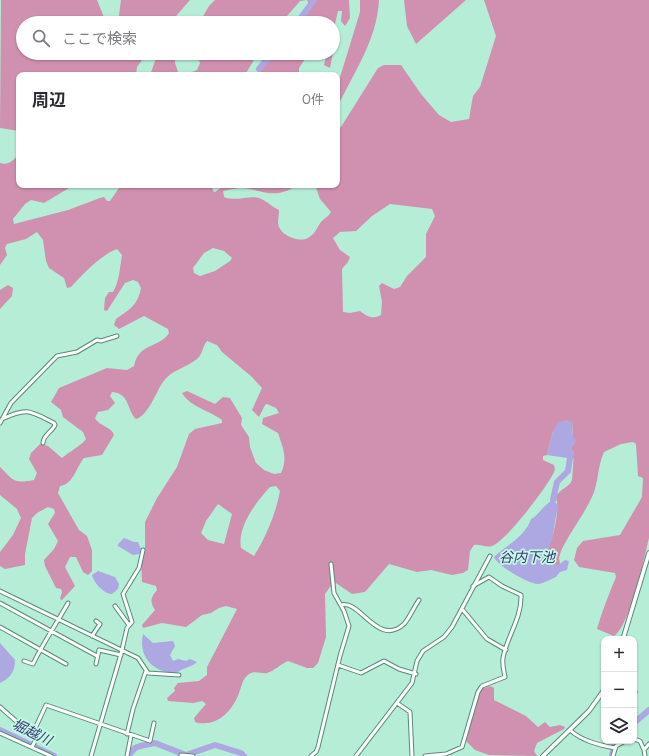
<!DOCTYPE html>
<html lang="ja">
<head>
<meta charset="utf-8">
<style>
  body { margin:0; font-family:"DM Sans","Noto Sans JP",sans-serif; background:#f7f7f7; color:#2b2b33 }
  .controls { position:absolute; right:12px; bottom:12px; display:grid; overflow:hidden; border-radius:8px; box-shadow:0 1px 3px #0004 }
  .controls button { width:36px; height:36px; display:grid; place-items:center; padding:0; border:0; border-bottom:1px solid #e1e1e2; background:#fff; color:#2b2b33; font:20px sans-serif }
  .list { margin:0; padding:0; list-style:none }
  h2 { display:flex; justify-content:space-between; align-items:center; height:52px; margin:0; padding:0 16px; font-size:17px }
  h2 small { font-size:13px; font-weight:400; color:#7c7c81 }
  .icon { flex:none; width:22px; height:22px; fill:none; stroke:currentColor; stroke-width:2; stroke-linecap:round; stroke-linejoin:round }
  .map { position:relative; flex:none; width:649px; height:756px; overflow:hidden }
  .search { position:absolute; background:#fff; box-shadow:0 1px 3px #0004; left:16px; top:16px; width:324px; height:44px; display:flex; align-items:center; gap:10px; box-sizing:border-box; padding:0 14px; border-radius:22px; color:#7c7c81; font-size:15px }
  .panel { position:absolute; background:#fff; box-shadow:0 1px 3px #0004; left:16px; top:72px; width:324px; height:116px; border-radius:8px }
  .map>svg:first-child { display:block }
</style>
</head>
<body>
<div class="map">
<svg width="649" height="756" viewBox="0 0 649 756">
  <rect width="100%" height="100%" fill="#b5edd7"/>
  <!-- forest -->
  <path fill="#cf91af" fill-rule="evenodd" d="M1 0H97L106 22 23 23V53H147L137 67 136 75H19V131L0 128Z
    M121 0H190L170 23H118Z
    M215 0H349L350 18 345 26 341 21 342 11H338L335 24 333 50V23H299L311 8 307 0 300 1 281 23H199L209 6Z
    M360 0H379C377 40 354 72 337 108V87L360 12Z
    M404 0H466L416 44 407 26Z
    M484 0H649V538C644 558 630 626 614 636L597 629C602 611 609 594 616 577L615 573 579 567 574 560 577 548 583 541 620 535 642 497 643 478 638 476 636 444 633 442 621 444 604 452C597 467 599 482 592 497 583 516 570 532 561 551L559 558 560 564 557 566 551 565 547 552C553 537 560 513 556 497 560 488 569 488 572 480L574 453 571 448 573 437 572 422 553 431 547 455 543 456V460L554 465 555 470C549 485 506 541 492 546 486 548 480 544 474 545L470 551 468 570 463 573 452 575 431 570 417 572 389 564 365 592 352 594 336 583 330 587 325 594 326 637 318 663 313 668H307L288 661C281 664 274 671 267 673 261 674 254 670 249 674 242 679 242 686 239 693 234 707 222 722 207 723 203 723 199 724 195 722L194 718 206 704 202 701 193 703 168 701 167 698 175 691 174 688 178 683 199 681 207 675V667L237 609 226 606 219 608 211 613 202 615 186 627 162 623 143 628 142 625 155 610C150 602 150 598 157 590L156 586 142 582 141 560 145 549V522L157 498 177 467 189 434 195 429 222 423V420C210 411 189 406 182 393L187 391 215 404 223 397 230 398 242 418 241 425 249 437 250 447 256 463 264 470 274 474 281 473C288 458 283 448 278 433L262 424 263 418 279 413 276 408 267 404 265 405 259 417 252 410 262 388 252 377 222 352 217 345 207 341C202 347 203 354 197 359 186 368 171 370 163 382 156 392 148 416 136 419 127 411 130 393 112 392L110 396 115 403 108 410 98 412 95 418C99 426 112 427 114 435L102 455 84 458C77 466 73 485 60 486L58 493 79 530 87 536 92 550V571L88 575 83 572 76 557H70L65 567 75 586 62 600 60 599 62 592 61 589 56 588 45 566 44 560 54 549 58 541 48 524 55 513 54 509 48 507 37 513 32 518 25 554V565L5 569 0 566V552L13 535 21 518 17 509 0 495V467C14 480 12 484 34 480L37 473 29 459 31 453 40 444 48 446 62 458C69 452 82 445 86 439L83 432 63 417 61 410 51 402 59 388 107 368 127 370 134 366C139 342 160 348 169 333L168 329 144 316 119 329 114 325 116 319C129 310 138 305 141 288L138 282 133 280 125 283 107 311 104 310 105 298 109 292H113C119 283 120 267 122 255L117 249C102 254 82 275 71 287L67 288 64 278 49 268 46 261 43 240 37 232 26 239 7 244 5 248 7 255 0 265V163C8 166 14 160 19 154V185H74L44 203 31 200 25 204 13 219 14 224 68 210 100 198 104 197 107 201H110L121 185H212L213 191 215 192 225 185H297C277 199 267 192 245 188 239 187 230 190 223 191L224 197C237 202 248 195 259 198 267 201 272 207 279 210 279 215 278 219 278 223 279 235 298 243 308 238 316 234 317 226 322 221 326 217 328 217 331 212L320 199 315 185H337V126L341 127 378 68 384 65H401L421 94 439 115 451 122 469 119 473 96 480 87 496 36ZM390 204 432 209 435 216 426 234V257L407 276 400 287 394 289 382 283 379 286 382 302 381 315C372 320 367 316 360 311L350 313 343 312 342 269 348 262 350 257 340 250 333 238 340 232 356 231 372 216ZM213 248 224 251 232 258 230 261 215 271 200 276 194 273 193 268 204 253ZM276 486 280 491C276 513 266 537 254 556L241 548C237 527 256 502 270 487ZM218 504 232 514 224 544 208 540 201 533 206 521Z
    M158 53H175V63L178 72 187 74 197 70 200 63 195 53H258L245 75H150Z
    M275 53H309L299 68V75H256Z
    M327 53H333L330 68 324 65Z
    M8 285 13 288 12 296 0 309V290Z
    M490 686 494 688V700L526 716 538 727 545 722 550 727 560 725 565 727 564 729 537 743 534 751 537 756 489 755 475 750 466 741 477 699 481 689Z"/>
  <!-- water -->
  <path fill="#ada7e2" d="M565 420 572 422 573 437 576 441 574 445 571 448 574 453V459L547 455 553 431 559 421 562 422Z
    M553 500 558 505 552 540 547 552 551 565 557 566 565 560 569 561 567 570 560 572 556 577C551 579 544 583 539 584 529 585 497 565 494 557 507 545 525 537 531 519 538 516 543 505 553 500Z
    M124 538 134 542H138L141 549 139 554 133 555 118 546V544Z
    M98 571 115 577 119 584 118 589 112 594C104 594 94 583 92 575Z
    M143 634 153 643 173 641 175 646 170 655 173 661 178 659 186 661 190 659 197 662C191 668 182 667 176 674 154 672 138 658 143 634Z
    M0 643 15 660C15 672 10 678 0 683Z"/>
  <g fill="none" stroke-linecap="round" stroke-linejoin="round">
    <!-- river -->
    <path stroke="#ada7e2" stroke-width="6" d="M297 23 314 0
      M259 69 272 53
      M553 500 557 482 568 471 570 458
      M634 723 649 710
      M0 730 54 756
      M128 756 135 748 140 746 155 743 186 755 215 745 241 753 244 756
      M612 756 615 741"/>
    <!-- minor casing -->
    <g stroke="#558b77" stroke-width="5">
      <path id="minor" d="M2 419C28 407 30 411 54 423L55 425C52 432 43 435 43 443
        M0 423 11 403 57 356 77 352 97 340 101 341 117 336
        M0 591 138 658 148 673 179 675
        M0 603 97 656
        M341 605C360 599 378 648 404 624 410 617 414 607 419 600
        M115 606 129 625
        M462 609 487 639 506 650
        M0 627 66 664
        M92 636 100 624 96 621
        M24 661 33 664C43 643 57 623 68 603
        M96 664 99 650 121 655
        M338 665 361 673 384 661 399 669 416 674
        M634 695 635 692
        M397 703 410 712 412 756
        M0 707 33 736 35 741 32 747
        M570 730C582 741 599 745 615 748
        M0 733 51 756
        M127 734 133 709 146 671
        M32 735 46 705 150 741 154 723
        M634 739 640 741 644 750
        M181 755 193 756
        M91 756 121 654 127 628 132 622 123 594 139 568 143 550
        M127 756 131 736
        M311 756 316 752 318 747 340 656 349 626 344 611 334 593 331 564
        M356 756 412 683 417 661 423 651 444 637 452 627 490 556
        M425 756 446 754 462 747 478 692 482 686 505 677C504 671 502 665 503 658 507 636 522 618 521 595L502 586 489 577 473 586
        M613 756 616 746 625 741
        M645 756 644 750 649 744"/>
    </g>
    <!-- tertiary casing -->
    <g stroke="#558b77" stroke-width="5.5">
      <path id="tertiary" d="M623 639 649 553
        M543 756 589 711 604 690"/>
    </g>
    <!-- minor -->
    <use href="#minor" stroke="#fff" stroke-width="3"/>
    <!-- tertiary -->
    <use href="#tertiary" stroke="#fff" stroke-width="3.5"/>
  </g>
  <g text-anchor="middle" stroke-width="3.5" stroke-linejoin="round" paint-order="stroke">
    <!-- water labels -->
    <g font-size="14" font-style="italic" fill="#413379" stroke="#c2fbe4">
      <text x="527" y="562">谷内下池</text>
      <text transform="translate(32 732) rotate(26)" y="5">堀越川</text>
    </g>
  </g>
</svg>
<div class="controls">
<button>+</button>
<button>−</button>
<button><svg class="icon" aria-label="layers" viewBox="0 0 24 24"><path d="M12 4l9 5-9 5-9-5zM3 14l9 5 9-5"/></svg></button>
</div>
<div class="search"><svg class="icon" aria-label="search" viewBox="0 0 24 24"><circle cx="10" cy="10" r="6"/><path d="M15 15l6 6"/></svg>ここで検索</div>
<section class="panel">
<h2>周辺<small>0件</small></h2>
<ul class="list">
</ul>
</section>
</div>
</body>
</html>
